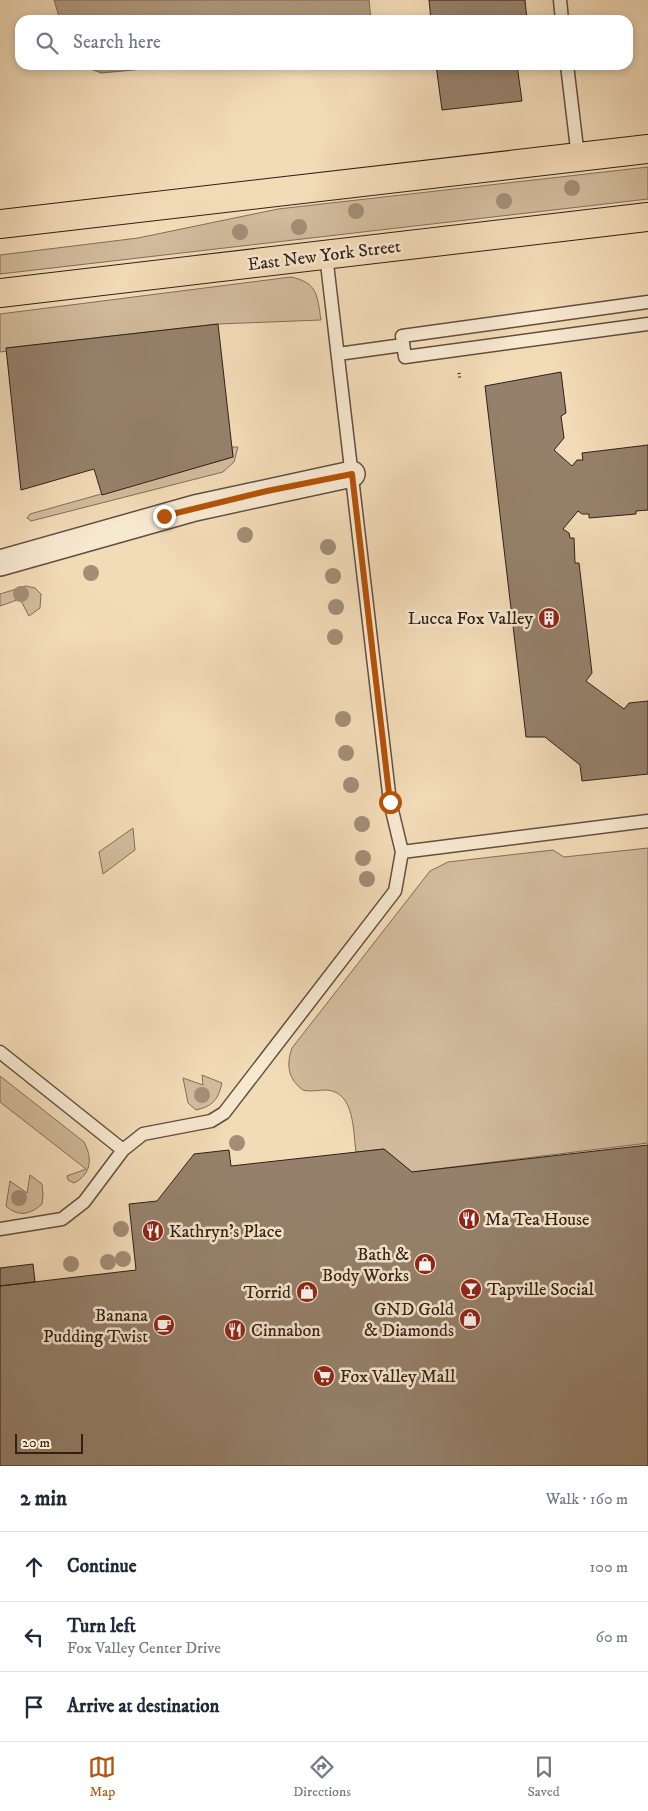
<!DOCTYPE html>
<html lang="en">
<head>
<meta charset="utf-8">
<style>
  body { margin:0; font-family:"IM FELL DW Pica",serif; background:#f6f6f7; color:#1f2937 }
  .scale { position:absolute; left:15px; bottom:12px; width:68px; box-sizing:border-box; padding-left:5px; border:2px solid #312018; border-top:0; font-size:14px; line-height:18px; white-space:nowrap; color:#312018; -webkit-text-stroke:4px #f7e8d0; paint-order:stroke }
  .stop { position:absolute; width:15px; height:15px; margin:-11px; border:4px solid #b45309; border-radius:50%; background:#fff }
  .stop.end { background:#b45309; border-color:#fff; box-shadow:0 1px 5px #0008 }
  .list { margin:0; padding:0; list-style:none }
  h2 { display:flex; justify-content:space-between; align-items:center; height:65px; margin:0; padding:0 20px; font-size:21px }
  h2 small { font-size:16px; font-weight:400; color:#747a83 }
  .list li { display:grid; grid-template-columns:32px 1fr auto; gap:15px; align-items:center; box-sizing:border-box; height:70px; padding:0 20px; border-top:1px solid #e0e1e3 }
  .list b { display:block; font-size:19px; white-space:nowrap }
  .list p { margin:0; font-size:16px; white-space:nowrap; color:#747a83 }
  .list em { font-size:16px; font-style:normal; color:#747a83 }
  .icon { flex:none; width:28px; height:28px; fill:none; stroke:currentColor; stroke-width:2; stroke-linecap:round; stroke-linejoin:round }
  .map { position:relative; flex:none; width:648px; height:1466px; overflow:hidden }
  .search { position:absolute; background:#fff; box-shadow:0 2px 8px #0003; left:15px; right:15px; top:15px; height:55px; display:flex; align-items:center; gap:12px; box-sizing:border-box; padding:0 18px; border-radius:15px; color:#747a83; font-size:19px }
  .sheet { height:275px; background:#fff }
  nav { display:flex; justify-content:space-around; align-items:center; box-sizing:border-box; height:70px; border-top:1px solid #e0e1e3; background:#fff; font-size:14px; color:#747a83 }
  nav a { display:grid; justify-items:center; gap:2px }
  nav .on { color:#b45309 }
  .map>svg:first-child { display:block }
</style>
</head>
<body>
<div class="map">
<svg width="648" height="1466" viewBox="0 0 648 1466">
  <rect width="100%" height="100%" fill="#f2dbb7"/>
  <filter id="stains"><feTurbulence type="fractalNoise" baseFrequency=".004" numOctaves="4"/><feColorMatrix values="0 0 0 0 .2 0 0 0 0 .09 0 0 0 0 .02 0 0 0 .5 -.17"/></filter>
  <radialGradient id="worn" r=".72"><stop offset=".6" stop-color="#630" stop-opacity="0"/><stop offset="1" stop-color="#630" stop-opacity=".3"/></radialGradient>
  <!-- green -->
  <path fill="#d1bb9c" stroke="#816e5a" d="M648 167V199L0 274V255L138 238 278 209Z
    M291 277C318 283 317 295 321 320L218 324 7 348V351L0 352V314Z
    M232 447H238L234 462 223 472 31 521 27 518 30 514 233 457Z
    M26 586 35 588 41 594 40 608 29 616 20 599 0 606V594Z
    M133 828 135 850 103 874 99 852Z
    M648 848V1143L412 1172 384 1149 356 1152C353 1132 355 1092 327 1090 318 1090 311 1092 303 1090 288 1079 286 1065 292 1048L430 871 448 862 553 850 564 857Z
    M202 1075 222 1083C218 1100 213 1106 196 1110L188 1103 183 1078 203 1085Z
    M0 1076 84 1142C93 1159 91 1174 74 1183L68 1180 67 1176 86 1169 0 1102Z
    M30 1175 42 1184 43 1195 42 1204C30 1215 18 1217 6 1206L10 1181 27 1193Z"/>
  <!-- water -->
  <path fill="#b09b81" stroke="#7d6a57" d="M54 0H369L371 20H60Z
    M81 65H257L155 68 101 73Z"/>
  <!-- building -->
  <path fill="#95816b" stroke="#312018" d="M429 0H525L527 20H431Z
    M436 65H517L522 101 442 110Z
    M218 324 233 457 102 495 94 469 21 490 6 348Z
    M561 372 566 413 561 416 564 438 554 450 572 466 577 460H583L582 453 648 445V510L636 511V514L589 518V514H582L578 511 563 529 569 533 570 538H574L575 563H579L592 673 586 681 624 709 629 703 648 701V774L582 781 580 765 545 737H526L485 386Z
    M648 1145V1466H0V1286L136 1270 129 1204 157 1201 194 1154 229 1150 231 1166 384 1149 412 1172Z
    M33 1264 35 1282 0 1286V1268Z"/>
  <g fill="none" stroke-linecap="round" stroke-linejoin="round">
    <!-- lane casing -->
    <g stroke="#614f40" stroke-width="15">
      <path id="lane" d="M560 0 562 20
        M567 65 578 157
        M648 302 402 336 405 357 648 324
        M338 354 403 345
        M402 852 648 821
        M0 1052 123 1150
        M0 1229 62 1219 84 1202 123 1150 143 1134 211 1121 224 1113 395 891 402 852 390 802 326 255"/>
    </g>
    <!-- street casing -->
    <g stroke="#614f40" stroke-width="28">
      <path id="street" d="M0 563 195 508 352 474"/>
    </g>
    <!-- primary casing -->
    <g stroke="#312018" stroke-width="30">
      <path id="primary" d="M0 224 648 149
        M0 293 648 217"/>
    </g>
    <!-- path -->
    <path stroke="#312018" stroke-width="3" stroke-dasharray="1 2.5" stroke-linecap="butt" d="M459 373 460 380"/>
    <!-- lane -->
    <use href="#lane" stroke="#f7e8d0" stroke-width="12"/>
    <!-- street -->
    <use href="#street" stroke="#f7e8d0" stroke-width="25"/>
    <!-- primary -->
    <use href="#primary" stroke="#f2dbb7" stroke-width="28"/>
  </g>
  <!-- trees -->
  <g fill="#a28d76">
    <circle cx="572" cy="188" r="8"/>
    <circle cx="504" cy="201" r="8"/>
    <circle cx="356" cy="211" r="8"/>
    <circle cx="299" cy="227" r="8"/>
    <circle cx="240" cy="232" r="8"/>
    <circle cx="245" cy="535" r="8"/>
    <circle cx="328" cy="547" r="8"/>
    <circle cx="91" cy="573" r="8"/>
    <circle cx="333" cy="576" r="8"/>
    <circle cx="21" cy="594" r="8"/>
    <circle cx="336" cy="607" r="8"/>
    <circle cx="335" cy="637" r="8"/>
    <circle cx="343" cy="719" r="8"/>
    <circle cx="346" cy="753" r="8"/>
    <circle cx="351" cy="785" r="8"/>
    <circle cx="362" cy="824" r="8"/>
    <circle cx="363" cy="858" r="8"/>
    <circle cx="367" cy="879" r="8"/>
    <circle cx="202" cy="1095" r="8"/>
    <circle cx="237" cy="1143" r="8"/>
    <circle cx="19" cy="1198" r="8"/>
    <circle cx="121" cy="1229" r="8"/>
    <circle cx="123" cy="1259" r="8"/>
    <circle cx="108" cy="1262" r="8"/>
    <circle cx="71" cy="1264" r="8"/>
  </g>
  <g fill="none" stroke-linecap="round" stroke-linejoin="round">
    <!-- route -->
    <path stroke="#b45309" stroke-width="6" d="M164 516 267 491 352 474 390 802"/>
  </g>
  <!-- icons -->
  <defs>
    <g id="building-disc" transform="scale(1.125)"><circle r="9.5" fill="#8f2418" stroke="#f7e8d0"/><path d="M-4-6H4V6H1V3H-1V6H-4ZM-2.5-4.3h1.7v1.8h-1.7ZM.8-4.3h1.7v1.8H.8ZM-2.5-1h1.7V.8h-1.7ZM.8-1h1.7V.8H.8Z" fill="#fff"/></g>
    <g id="restaurant-disc" transform="scale(1.125)"><circle r="9.5" fill="#8f2418" stroke="#f7e8d0"/><path d="M-5-6h1v4h1v-4h1v4h1v-4h1v5L-1.5 .5V6h-2V.5L-5-1ZM5-6V6H3V1.5H1.5Q1.5-4 5-6Z" fill="#fff"/></g>
    <g id="shop-disc" transform="scale(1.125)"><circle r="9.5" fill="#8f2418" stroke="#f7e8d0"/><path d="M-5-2.5h2.3a2.7 3.5 0 0 1 5.4 0H5L5.5 6h-11ZM-1.5-2.5h3a1.5 2.3 0 0 0-3 0Z" fill="#fff"/></g>
    <g id="bar-disc" transform="scale(1.125)"><circle r="9.5" fill="#8f2418" stroke="#f7e8d0"/><path d="M-6-5H6L.8 .8V4.5H3.5V6h-7V4.5H-.8V.8Z" fill="#fff"/></g>
    <g id="cafe-disc" transform="scale(1.125)"><circle r="9.5" fill="#8f2418" stroke="#f7e8d0"/><path d="M-5.5-4.5H6V0H3Q3 3.5 0 3.5H-2.5Q-5.5 3.5-5.5 0ZM3-3.2v2h1.7v-2ZM-6 4.5H4V6H-6Z" fill="#fff"/></g>
    <g id="supermarket-disc" transform="scale(1.125)"><circle r="9.5" fill="#8f2418" stroke="#f7e8d0"/><path d="M-6-5.5h2.5l.6 2H6L4.5 2H-2.5L-4.4-4H-6ZM-1.5 3.2a1.3 1.3 0 1 0 .1 0ZM3 3.2a1.3 1.3 0 1 0 .1 0Z" fill="#fff"/></g>
  </defs>
  <g fill-rule="evenodd">
    <use href="#building-disc" x="549" y="618"/>
    <use href="#restaurant-disc" x="469" y="1219"/>
    <use href="#restaurant-disc" x="153" y="1231"/>
    <use href="#shop-disc" x="425" y="1264"/>
    <use href="#bar-disc" x="471" y="1289"/>
    <use href="#shop-disc" x="307" y="1292"/>
    <use href="#shop-disc" x="470" y="1319"/>
    <use href="#cafe-disc" x="164" y="1325"/>
    <use href="#restaurant-disc" x="235" y="1330"/>
    <use href="#supermarket-disc" x="324" y="1376"/>
  </g>
  <g text-anchor="middle" stroke-width="5" stroke-linejoin="round" paint-order="stroke">
    <!-- street labels -->
    <g font-size="18" fill="#312018" stroke="#f7e8d0">
      <text transform="translate(324 255) rotate(-7)" y="6">East New York Street</text>
    </g>
    <!-- poi labels -->
    <g font-size="18" fill="#312018" stroke="#f7e8d0" text-anchor="end">
      <text x="533" y="624">Lucca Fox Valley</text>
      <text x="485" y="1225" text-anchor="start">Ma Tea House</text>
      <text x="169" y="1237" text-anchor="start">Kathryn's Place</text>
      <text x="409" y="1260">Bath &amp;<tspan x="409" dy="21">Body Works</tspan></text>
      <text x="487" y="1295" text-anchor="start">Tapville Social</text>
      <text x="291" y="1298">Torrid</text>
      <text x="454" y="1315">GND Gold<tspan x="454" dy="21">&amp; Diamonds</tspan></text>
      <text x="148" y="1321">Banana<tspan x="148" dy="21">Pudding Twist</tspan></text>
      <text x="251" y="1336" text-anchor="start">Cinnabon</text>
      <text x="340" y="1382" text-anchor="start">Fox Valley Mall</text>
    </g>
  </g>
  <rect width="100%" height="100%" filter="url(#stains)"/>
  <rect width="100%" height="100%" fill="url(#worn)"/>
</svg>
<div class="scale">20 m</div>
<div class="stop" style="left:390px;top:802px"></div>
<div class="stop end" style="left:164px;top:516px"></div>
<div class="search"><svg class="icon" aria-label="search" viewBox="0 0 24 24"><circle cx="10" cy="10" r="6"/><path d="M15 15l6 6"/></svg>Search here</div>
</div>
<section class="sheet">
<h2>2 min<small>Walk · 160 m</small></h2>
<ul class="list">
<li><svg class="icon" aria-label="ahead" viewBox="0 0 24 24"><path d="M12 20V5M6 11l6-6 6 6"/></svg><div><b>Continue</b></div><em>100 m</em></li>
<li><svg class="icon" aria-label="left" viewBox="0 0 24 24"><path d="M17 20v-9H6M10 6l-5 5 5 5"/></svg><div><b>Turn left</b><p>Fox Valley Center Drive</p></div><em>60 m</em></li>
<li><svg class="icon" aria-label="arrive" viewBox="0 0 24 24"><path d="M6 21V4h12l-3 4 3 4H6"/></svg><div><b>Arrive at destination</b></div></li>
</ul>
</section>
<nav>
<a class="on"><svg class="icon" aria-label="map" viewBox="0 0 24 24"><path d="M3 6l6-2 6 2 6-2v14l-6 2-6-2-6 2zM9 4v14M15 6v14"/></svg>Map</a>
<a><svg class="icon" aria-label="directions" viewBox="0 0 24 24"><path d="M12 3l9 9-9 9-9-9zM9 14v-3h6M13 9l2 2-2 2"/></svg>Directions</a>
<a><svg class="icon" aria-label="saved" viewBox="0 0 24 24"><path d="M7 4h10v16l-5-4-5 4z"/></svg>Saved</a>
</nav>
</body>
</html>
